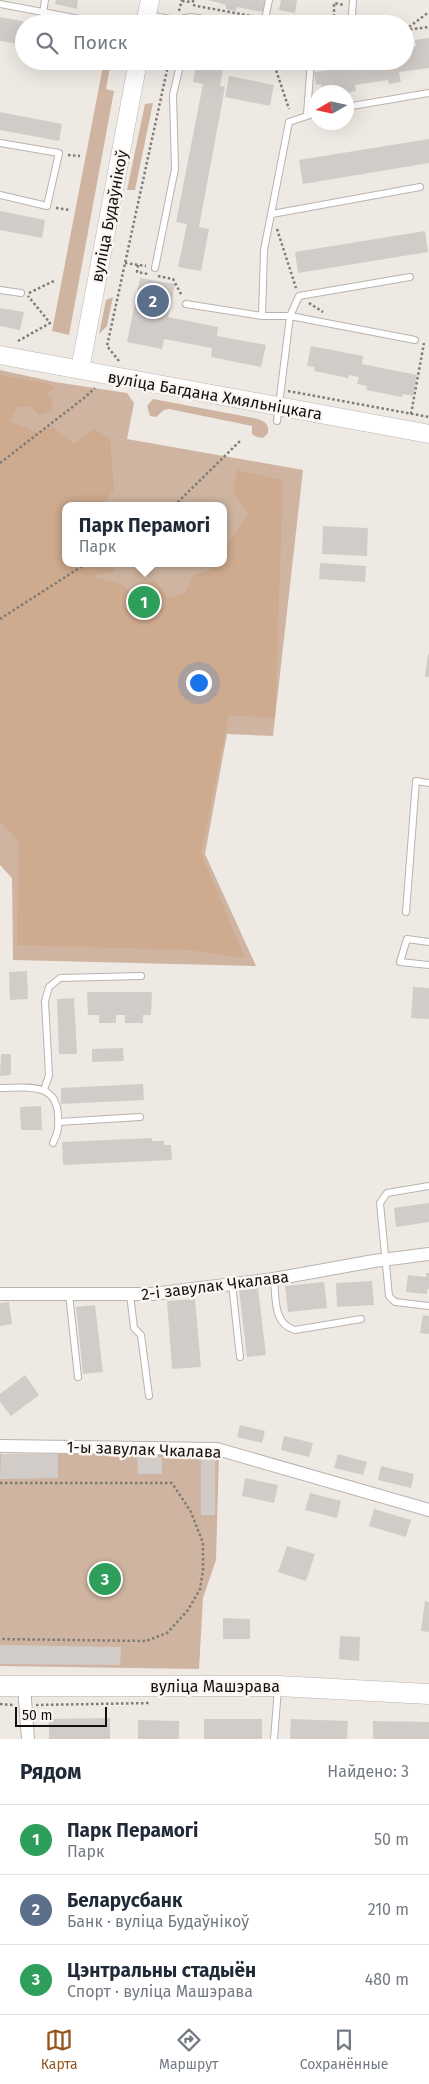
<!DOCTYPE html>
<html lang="ru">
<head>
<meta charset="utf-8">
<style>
  body { margin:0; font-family:"Fira Sans",sans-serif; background:#f6f6f7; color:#1f2937 }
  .compass { position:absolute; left:309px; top:85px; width:45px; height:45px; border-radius:50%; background:#fff; box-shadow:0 5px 20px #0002; rotate:261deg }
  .scale { position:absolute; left:15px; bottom:12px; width:92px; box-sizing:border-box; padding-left:5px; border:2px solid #13110f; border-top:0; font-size:14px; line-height:18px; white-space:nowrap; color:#13110f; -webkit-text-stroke:4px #fcf6f2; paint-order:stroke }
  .you { position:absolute; left:198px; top:682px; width:18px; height:18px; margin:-12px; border:4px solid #fff; border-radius:50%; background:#1a73e8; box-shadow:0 0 0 8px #1a73e833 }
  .badge { display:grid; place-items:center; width:32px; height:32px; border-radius:50%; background:#94561c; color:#fff; font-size:16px; font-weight:700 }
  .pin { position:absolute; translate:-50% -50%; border:2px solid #fff; box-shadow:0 1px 5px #0006 }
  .popup { position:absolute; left:62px; top:502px; width:165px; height:65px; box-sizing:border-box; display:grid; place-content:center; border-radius:10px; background:#fff; filter:drop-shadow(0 1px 4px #0005); font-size:16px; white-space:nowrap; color:#747a83 }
  .popup b { font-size:19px; color:#1f2937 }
  .popup::after { content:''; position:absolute; left:50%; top:100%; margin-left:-10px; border:10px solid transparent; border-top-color:#fff }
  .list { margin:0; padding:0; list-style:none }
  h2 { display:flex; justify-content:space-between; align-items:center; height:65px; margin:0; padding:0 20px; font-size:21px }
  h2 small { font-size:16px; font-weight:400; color:#747a83 }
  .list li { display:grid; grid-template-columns:32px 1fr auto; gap:15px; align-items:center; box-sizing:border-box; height:70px; padding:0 20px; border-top:1px solid #e0e1e3 }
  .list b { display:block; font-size:19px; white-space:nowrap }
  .list p { margin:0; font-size:16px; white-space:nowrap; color:#747a83 }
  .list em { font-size:16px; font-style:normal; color:#747a83 }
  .icon { flex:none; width:28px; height:28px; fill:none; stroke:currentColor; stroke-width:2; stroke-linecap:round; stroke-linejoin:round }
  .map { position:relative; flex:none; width:429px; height:1739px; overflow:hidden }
  .search { position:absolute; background:#fff; box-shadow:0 5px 20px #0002; left:15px; right:15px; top:15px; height:55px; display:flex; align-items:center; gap:12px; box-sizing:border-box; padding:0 18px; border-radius:28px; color:#747a83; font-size:19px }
  .sheet { height:275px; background:#fff }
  nav { display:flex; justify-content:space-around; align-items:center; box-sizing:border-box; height:70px; border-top:1px solid #e0e1e3; background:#fff; font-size:14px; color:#747a83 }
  nav a { display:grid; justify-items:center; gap:2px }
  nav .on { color:#94561c }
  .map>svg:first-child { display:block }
</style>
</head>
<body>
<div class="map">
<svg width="429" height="1739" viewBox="0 0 429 1739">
  <rect width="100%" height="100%" fill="#efe9e4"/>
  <!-- green -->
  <path fill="#cfb5a1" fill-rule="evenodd" d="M104 61H111L106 89 114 91 69 335 52 331Z
    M153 103 135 190H127L145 104Z
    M113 297 107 326 99 334 106 300Z
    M0 370 55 382 127 393 134 403 127 439 303 470 273 736 227 734 205 854 256 966 13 960 12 878 0 865ZM65 506H223V563H65Z
    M153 399 258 419C266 422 269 425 268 433L263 438 257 437 252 434V426L169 409 164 410 156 417 150 416 147 406Z
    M219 1453 216 1560 203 1598 199 1669 0 1666V1454Z"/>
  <!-- forest -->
  <path fill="#ceaa8e" d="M0 374 4 376 49 384 55 387 46 394 53 400 51 410 40 415 30 406 18 407 10 421 38 433 52 426 74 444 93 429 110 438 114 489 102 506H65V563H112L114 572 92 576 123 585 145 608 151 595 149 582 155 580 168 598 185 593 193 575 211 570 208 563H223V551L248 514 233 493 237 470 283 480 275 718 229 715 201 853 245 958 187 950 17 945 19 842 0 822Z"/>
  <!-- building -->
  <path fill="#d2ccc8" d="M56 0H78L77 9 55 4Z
    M208 0H265L263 12 237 7 236 11 226 9V5Z
    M281 0H297L295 13 279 10Z
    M0 17 31 23 24 24V45L0 41Z
    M429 38V68L399 72 401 82 389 84 388 80 355 85 356 91 346 93 344 91 322 92 321 84 316 85 314 72 328 70 327 63 340 61H405V47L416 46 415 40Z
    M197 61H224L220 86 225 87 199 227 209 229 201 271 178 267 187 224 176 222 203 84 193 82Z
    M229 76 274 85 270 106 225 97Z
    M0 112 62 124 59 141 0 130Z
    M429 139V163L303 184 299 160Z
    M0 211 45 220 42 238 0 230Z
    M425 231 428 252 298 273 295 252Z
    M140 278 175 284 168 317 218 327 217 336 266 345 261 367 211 357 212 348 164 339 162 349 127 342Z
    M0 308 24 312 20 330 0 326Z
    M311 346 363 356 362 364 417 375 413 396 403 394 402 397 366 390 367 386 357 384 359 377 349 375 348 378 314 371 315 367 307 366Z
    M323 526 368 528 367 556 322 554Z
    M320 563 366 566 365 582 319 579Z
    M428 654H429V677H425Z
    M27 971 28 999 10 1000 9 972Z
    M413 987 429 988V1019L411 1018Z
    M87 992H152L151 1015H143V1023H125V1015H116V1023H99V1015H88Z
    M74 998 77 1054H59L57 999Z
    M123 1048 124 1061 92 1062V1049Z
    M1 1054H11V1075L0 1076Z
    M143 1084 144 1100 61 1104V1088Z
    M41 1106 42 1130H21L20 1107Z
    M152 1138V1141H164V1145H171L172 1160 63 1165 62 1142Z
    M429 1203V1222L396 1227 394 1208Z
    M426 1273H429V1289H427V1294L406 1292 408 1275 426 1277Z
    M372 1281 374 1305 337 1307 336 1283Z
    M324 1282 327 1308 288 1312 285 1286Z
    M258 1288 266 1355 247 1357 239 1290Z
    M195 1299 201 1367 172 1369 167 1301Z
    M9 1302 12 1324 0 1326V1303Z
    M95 1305 103 1372 83 1374 76 1307Z
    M423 1315 429 1316V1334L420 1333Z
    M25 1375 39 1395 11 1416 0 1402V1394Z
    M240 1425 265 1431 262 1443 237 1437Z
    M284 1436 313 1443 309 1457 281 1450Z
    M1 1454H58V1478L0 1479Z
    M338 1454 367 1462 363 1475 334 1468Z
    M137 1457H162V1474H138Z
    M201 1458H215V1515H201Z
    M381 1466 414 1474 411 1488 378 1480Z
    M245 1478 278 1485 274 1503 242 1496Z
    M310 1493 341 1501 337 1518 305 1510Z
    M374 1509 411 1520 406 1537 369 1526Z
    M287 1546 315 1554 306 1581 278 1572Z
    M425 1601 429 1602V1632L421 1631Z
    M223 1618 250 1619V1639H223Z
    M340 1636 360 1637 359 1661 339 1659Z
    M0 1645 121 1647 120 1665 0 1664Z
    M110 1718V1739H49V1719Z
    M204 1719H262V1739H204Z
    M291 1719 348 1721 347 1739H290Z
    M138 1720 179 1721V1739H138Z
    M373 1721 429 1722V1739H373Z"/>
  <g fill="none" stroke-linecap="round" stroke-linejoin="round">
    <!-- lane casing -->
    <g stroke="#b9b3af" stroke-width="8">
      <path id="lane" d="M0 4 106 24
        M43 13 45 0
        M148 15 176 20 191 17 234 24
        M264 24 269 0
        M346 24 352 15 353 0
        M346 107 429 93
        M307 114 311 61
        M0 143 59 153 47 206 0 195
        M272 214 420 187
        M155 268 175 169 173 95 181 61
        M0 290 21 293
        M186 304 262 316H290L415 340
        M262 316 264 250 289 122 316 113
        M277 421 290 316 299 296 410 277
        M406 912 416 781 429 783
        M429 942 407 939 400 962 429 965
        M0 1088C25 1088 57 1081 58 1116 59 1127 58 1133 53 1143
        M44 1090 49 1075 45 1001 49 987 60 978 141 976
        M58 1122 140 1117
        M429 1186 387 1193 380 1203 389 1296 395 1302 429 1306
        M274 1279C276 1299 273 1324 295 1330L361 1319
        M232 1284 240 1357
        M69 1294 78 1377
        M130 1294 134 1328 141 1335 149 1396
        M274 1739 278 1689"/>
    </g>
    <!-- street casing -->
    <g stroke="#b9b3af" stroke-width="14">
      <path id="street" d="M0 1294H152L274 1279 374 1261 429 1254
        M0 1446 217 1449 429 1510
        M24 1686 28 1739"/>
    </g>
    <!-- secondary casing -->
    <g stroke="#b9b3af" stroke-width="19">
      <path id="secondary" d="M145 24 150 0
        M0 355 429 434
        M80 370 138 61"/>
    </g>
    <!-- primary casing -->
    <g stroke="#b9b3af" stroke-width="21">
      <path id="primary" d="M0 1686H278L429 1694"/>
    </g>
    <!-- path -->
    <path stroke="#7f7b77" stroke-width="2.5" stroke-dasharray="2.5 2.5" stroke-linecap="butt" d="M193 0V5L197 6 257 17
      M182 1 192 2
      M179 11 182 0
      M361 18 377 24
      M272 20 293 24
      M327 24 334 16V3L344 5
      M405 30 429 12
      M405 30 429 27
      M273 61 289 109
      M68 155 80 156
      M56 208 70 210
      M277 229 296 288
      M125 263 146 266
      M138 265 137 272 148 274
      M158 276 173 279 182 296
      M29 293 56 280
      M309 303 323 312
      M18 341 50 323 28 296
      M119 361 107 346 169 61
      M288 391 429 417
      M411 414 424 343
      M0 463 84 398 95 388
      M174 506 241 440
      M0 619 87 563
      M0 1483H172L191 1512 203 1543V1570L200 1589 188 1610 167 1633 146 1641 0 1639
      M0 1704 13 1705
      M36 1705 151 1703"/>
    <!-- lane -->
    <use href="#lane" stroke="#fff" stroke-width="6"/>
    <!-- street -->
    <use href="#street" stroke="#fff" stroke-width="12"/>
    <!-- secondary -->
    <use href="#secondary" stroke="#fff" stroke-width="18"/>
    <!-- primary -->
    <use href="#primary" stroke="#fff" stroke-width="20"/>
  </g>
  <g text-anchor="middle" stroke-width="5" stroke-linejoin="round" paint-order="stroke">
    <!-- street labels -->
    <g font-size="16" fill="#13110f" stroke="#fcf6f2">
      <text transform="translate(109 216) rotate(-79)" y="6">вуліца Будаўнікоў</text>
      <text transform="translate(215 395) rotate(10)" y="6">вуліца Багдана Хмяльніцкага</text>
      <text transform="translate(215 1285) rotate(-7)" y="6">2-і завулак Чкалава</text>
      <text transform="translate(144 1449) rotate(2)" y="6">1-ы завулак Чкалава</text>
      <text x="215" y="1692">вуліца Машэрава</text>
    </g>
  </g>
</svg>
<svg class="compass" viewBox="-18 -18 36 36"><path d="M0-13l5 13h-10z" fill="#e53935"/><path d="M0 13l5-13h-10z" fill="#747a83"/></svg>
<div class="scale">50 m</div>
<div class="you"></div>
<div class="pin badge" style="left:144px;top:602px;background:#2e9e5b">1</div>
<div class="popup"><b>Парк Перамогі</b>Парк</div>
<div class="pin badge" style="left:153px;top:301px;background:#5c6f8a">2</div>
<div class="pin badge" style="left:105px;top:1579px;background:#2e9e5b">3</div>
<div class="search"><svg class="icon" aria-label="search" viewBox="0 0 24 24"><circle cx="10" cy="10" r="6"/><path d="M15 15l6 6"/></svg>Поиск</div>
</div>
<section class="sheet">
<h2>Рядом<small>Найдено: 3</small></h2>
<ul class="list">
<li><span class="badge" style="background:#2e9e5b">1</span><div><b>Парк Перамогі</b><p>Парк</p></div><em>50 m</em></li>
<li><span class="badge" style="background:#5c6f8a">2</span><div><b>Беларусбанк</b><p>Банк · вуліца Будаўнікоў</p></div><em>210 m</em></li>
<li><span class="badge" style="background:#2e9e5b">3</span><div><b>Цэнтральны стадыён</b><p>Спорт · вуліца Машэрава</p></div><em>480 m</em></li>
</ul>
</section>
<nav>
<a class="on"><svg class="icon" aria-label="map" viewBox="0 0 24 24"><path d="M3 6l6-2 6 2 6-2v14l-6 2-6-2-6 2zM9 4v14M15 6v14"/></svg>Карта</a>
<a><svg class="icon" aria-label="directions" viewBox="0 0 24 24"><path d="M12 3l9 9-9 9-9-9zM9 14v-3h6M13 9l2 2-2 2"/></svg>Маршрут</a>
<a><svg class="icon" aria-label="saved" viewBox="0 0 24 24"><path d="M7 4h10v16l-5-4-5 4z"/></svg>Сохранённые</a>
</nav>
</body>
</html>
